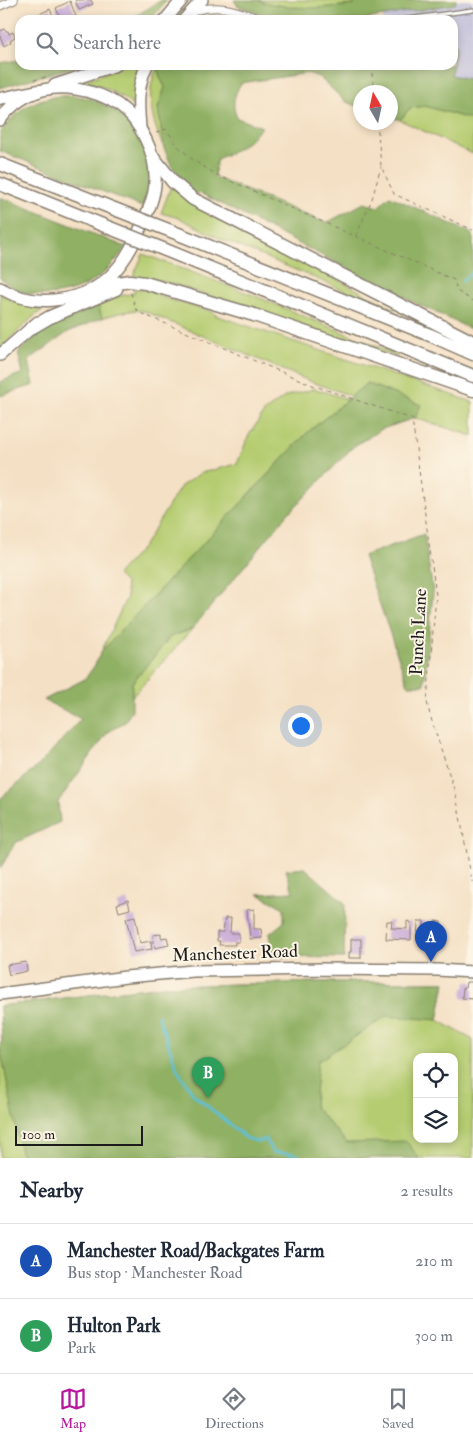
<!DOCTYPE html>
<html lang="en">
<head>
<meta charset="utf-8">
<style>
  body { margin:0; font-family:"IM FELL Double Pica",serif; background:#f6f6f7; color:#1f2937 }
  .controls { position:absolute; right:15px; bottom:15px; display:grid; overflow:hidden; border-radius:10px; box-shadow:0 2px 8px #0003 }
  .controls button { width:45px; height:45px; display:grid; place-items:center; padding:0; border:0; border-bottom:1px solid #e0e1e3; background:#fff; color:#1f2937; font:25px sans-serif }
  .compass { position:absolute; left:353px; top:85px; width:45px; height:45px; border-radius:50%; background:#fff; box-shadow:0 2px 8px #0003; rotate:351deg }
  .scale { position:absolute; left:15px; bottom:12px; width:128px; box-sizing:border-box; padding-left:5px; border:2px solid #1c1c1c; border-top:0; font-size:14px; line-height:18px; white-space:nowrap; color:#1c1c1c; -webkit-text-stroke:4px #fcf5e5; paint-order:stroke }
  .you { position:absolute; left:300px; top:725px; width:18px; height:18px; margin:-12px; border:4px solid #fff; border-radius:50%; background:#1a73e8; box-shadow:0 0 0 8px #1a73e833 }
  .badge { display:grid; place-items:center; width:32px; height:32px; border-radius:50%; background:#b5179e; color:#fff; font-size:16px; font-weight:700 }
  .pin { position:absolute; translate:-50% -41px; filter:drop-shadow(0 1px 2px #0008) }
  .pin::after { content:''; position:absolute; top:26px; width:18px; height:15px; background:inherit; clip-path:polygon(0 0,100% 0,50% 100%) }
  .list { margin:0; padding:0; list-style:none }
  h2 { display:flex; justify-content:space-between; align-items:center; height:65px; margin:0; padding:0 20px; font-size:21px }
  h2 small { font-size:16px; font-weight:400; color:#747a83 }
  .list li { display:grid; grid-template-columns:32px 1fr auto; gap:15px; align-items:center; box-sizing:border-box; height:75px; padding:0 20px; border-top:1px solid #e0e1e3 }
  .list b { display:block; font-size:19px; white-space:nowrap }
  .list p { margin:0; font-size:16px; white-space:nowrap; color:#747a83 }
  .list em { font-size:16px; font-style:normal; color:#747a83 }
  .icon { flex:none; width:28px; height:28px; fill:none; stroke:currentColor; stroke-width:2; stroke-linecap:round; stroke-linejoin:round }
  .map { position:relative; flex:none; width:473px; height:1158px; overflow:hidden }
  .search { position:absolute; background:#fff; box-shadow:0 2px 8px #0003; left:15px; right:15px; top:15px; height:55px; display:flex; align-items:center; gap:12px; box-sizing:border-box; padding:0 18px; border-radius:15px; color:#747a83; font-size:19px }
  .sheet { height:215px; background:#fff }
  nav { display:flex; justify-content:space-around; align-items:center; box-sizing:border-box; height:70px; border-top:1px solid #e0e1e3; background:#fff; font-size:14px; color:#747a83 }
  nav a { display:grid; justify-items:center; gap:2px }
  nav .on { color:#b5179e }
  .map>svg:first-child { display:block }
</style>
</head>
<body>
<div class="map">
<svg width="473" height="1158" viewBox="0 0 473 1158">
  <rect width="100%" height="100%" fill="#fcf5e5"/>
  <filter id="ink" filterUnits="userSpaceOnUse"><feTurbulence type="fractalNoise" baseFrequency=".02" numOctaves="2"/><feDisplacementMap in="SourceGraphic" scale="10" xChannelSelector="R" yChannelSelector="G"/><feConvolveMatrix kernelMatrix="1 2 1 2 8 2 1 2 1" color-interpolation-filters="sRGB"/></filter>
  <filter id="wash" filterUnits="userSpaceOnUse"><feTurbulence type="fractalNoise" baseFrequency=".0096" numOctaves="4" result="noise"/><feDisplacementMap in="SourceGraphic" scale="20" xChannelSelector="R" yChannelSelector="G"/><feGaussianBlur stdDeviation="1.12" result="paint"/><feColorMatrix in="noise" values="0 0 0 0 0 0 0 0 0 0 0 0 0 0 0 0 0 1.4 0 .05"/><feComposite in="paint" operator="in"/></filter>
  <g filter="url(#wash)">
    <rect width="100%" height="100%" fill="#f4e0c4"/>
    <!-- industrial -->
    <path fill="#c3c1db" d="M457 0H473V80L451 75 456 46 453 45V20H383L384 13 455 4Z"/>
    <!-- green -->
    <path fill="#b5cc71" stroke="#687446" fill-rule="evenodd" d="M258 0H353L354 5C326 8 284 13 258 0Z
      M125 65H142L135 108C117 92 105 86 81 82Z
      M158 65H160C157 73 161 80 165 87L158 108 164 148C152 122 144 93 158 65Z
      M425 106 473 120V154L400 120 410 108Z
      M171 186 210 215 395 309 394 311 221 239 179 218 161 213Z
      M143 254 253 295 398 355 397 357 166 282 146 278 133 277Z
      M134 289H143L159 292 158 296 213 312 215 315 473 402V436L415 418 420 405 367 383 352 396 314 383 144 311C129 309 116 314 102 318L98 305 119 296 134 293Z
      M0 294 16 302 43 309 31 319 0 348Z
      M312 388 348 399 307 433 101 652 127 597 125 583 117 575 143 547 181 486 201 473 237 464 249 435 265 411 286 396 311 390Z
      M192 629 132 697V683L170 637Z
      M321 982H445L438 1020 473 1040V1158H0V1046L2 1039 0 1006 163 986ZM417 1057H454V1139H417Z"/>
    <!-- forest -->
    <path fill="#90b063" stroke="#566640" d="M162 0H167L150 20H129Z
      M234 0H258L263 2 289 7 317 8 354 5 353 0H457L455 4 360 20H282L260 14 237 5Z
      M453 45H456L451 75 473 80V120L425 106 410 108 400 120 391 117 390 92H360V107L346 102 319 77 308 73 241 83C234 96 231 104 237 118L262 127C248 144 237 150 217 159L214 177 326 223 364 203 378 207 390 196 473 234V330L409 300 200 193 198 195 187 188 178 180 181 176 172 167 164 148 158 108 165 87C161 80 157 73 160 65H453Z
      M20 60V65H79L0 88V63Z
      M58 96C64 96 71 95 77 96 120 102 154 141 149 185 148 192 145 200 142 207L0 151V133L12 118 25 107 40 100Z
      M0 197 126 247C117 259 109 270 97 278 78 293 47 299 23 292 15 289 7 284 0 278Z
      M98 305 102 318 68 332 29 360 34 385 0 396V382L23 373 18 353 41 332Z
      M367 383 421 405 415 418 382 429 354 446 286 516 192 629 170 637 132 683V710L125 722 107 733 58 802 60 822 15 843 0 869V799L39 765 81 719 44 700 85 679 95 665 101 652 307 433Z
      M424 534 433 593 424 685H408L363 556Z
      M305 868 345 903 344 958 273 957 269 934 284 922V908L258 894 293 892 286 870Z
      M321 982H445L438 1020 387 1016 318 1061 314 1106 347 1143 406 1141 419 1158H22L0 1047 2 1039 0 1006 163 986Z"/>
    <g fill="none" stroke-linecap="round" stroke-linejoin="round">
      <!-- stream -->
      <path stroke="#5ac0d7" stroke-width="2.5" d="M462 281 473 272
        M158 1015 178 1071 194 1095 246 1138 259 1142 266 1139 272 1152 295 1154 302 1158"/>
    </g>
    <g id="blocks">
      <!-- building -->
      <path fill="#c4a5d6" d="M75 0H91L93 4 79 10Z
        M70 1 76 16 68 20H61L56 8Z
        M50 9 55 20H34L33 17Z
        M5 29 6 31H8L9 34 13 32 15 37 10 40 11 42 4 46 0 36V31Z
        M128 900 130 909 119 912 117 904Z
        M254 909V929H261L262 938 250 939 247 910Z
        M135 916 140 943 151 941 152 949 134 952 126 918Z
        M225 918H231L230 933H239V942H235V945H219L220 941H217V932H223Z
        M387 921H392L391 928 407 929V921L411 922V940L386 939Z
        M418 921H424V927H435V921L441 922V941L417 940Z
        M161 934V938L167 937 169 945 155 948 153 935Z
        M351 939H361V958H349V952H351Z
        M26 962 27 971 9 975 7 965Z
        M466 982H473V999L462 998 463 988H465Z"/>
    </g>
  </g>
  <g filter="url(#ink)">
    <use href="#blocks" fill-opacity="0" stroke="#887e70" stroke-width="1"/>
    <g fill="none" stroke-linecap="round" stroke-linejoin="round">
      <!-- service casing -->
      <g stroke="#887e70" stroke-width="5.5">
        <path id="service" d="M399 20 473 10"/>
      </g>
      <!-- minor casing -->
      <g stroke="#887e70" stroke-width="9">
        <path id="minor" d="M0 6 14 0
          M194 11C222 3 237 11 264 20"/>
      </g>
      <!-- trunk casing -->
      <g stroke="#887e70" stroke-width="14">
        <path id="trunk" d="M165 20 182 0
          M184 20 202 0
          M55 85 116 65
          M0 120C19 95 44 84 76 89 109 94 132 109 146 140 153 154 156 168 155 184 154 199 147 213 141 227 124 268 101 296 54 300 35 302 17 298 0 288
          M140 127C138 105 137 85 147 65
          M0 355 38 322
          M0 994 126 977 193 971 321 969 437 970 473 972"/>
      </g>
      <!-- motorway casing -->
      <g stroke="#887e70" stroke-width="15">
        <path id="motorway" d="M0 99 38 91
          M153 157 173 182 193 199 473 342
          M0 164 117 210
          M0 184 110 228
          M171 231 430 335 473 354
          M163 249 473 376
          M100 286 130 281 145 283 254 315 473 390
          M31 328 50 317 116 289"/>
      </g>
      <!-- path -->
      <path stroke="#887e70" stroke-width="1" stroke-dasharray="4 4" stroke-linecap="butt" d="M371 65 374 92
        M34 80 50 76
        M377 122 381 166 394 194 473 230
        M156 133 166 129 178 146 193 160 217 175 454 280 457 291 473 301
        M356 236 372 199 381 167
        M131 293 136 309 140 313 315 386 412 419 436 595 427 702 430 715 456 795 473 886"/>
      <!-- service -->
      <use href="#service" stroke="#fff" stroke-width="3"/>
      <!-- minor -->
      <use href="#minor" stroke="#fff" stroke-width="7"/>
      <!-- trunk -->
      <use href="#trunk" stroke="#fff" stroke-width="11"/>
      <!-- motorway -->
      <use href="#motorway" stroke="#fff" stroke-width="12"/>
      <!-- motorway-bridge casing -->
      <g stroke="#887e70" stroke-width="15" stroke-linecap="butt">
        <path id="motorway-bridge" d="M117 210 171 231
          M110 228 163 249"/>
      </g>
      <!-- motorway-bridge -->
      <use href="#motorway-bridge" stroke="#fff" stroke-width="12"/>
    </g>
  </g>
  <g text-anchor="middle" stroke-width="4" stroke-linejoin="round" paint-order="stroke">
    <!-- street labels -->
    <g font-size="18" fill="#1c1c1c" stroke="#fcf5e5">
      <text transform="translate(418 632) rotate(-87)" y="6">Punch Lane</text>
      <text transform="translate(235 953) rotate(-2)" y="6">Manchester Road</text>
    </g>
  </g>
</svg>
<div class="controls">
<button><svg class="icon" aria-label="locate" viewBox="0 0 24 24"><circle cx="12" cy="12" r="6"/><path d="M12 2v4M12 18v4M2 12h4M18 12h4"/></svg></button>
<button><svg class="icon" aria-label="layers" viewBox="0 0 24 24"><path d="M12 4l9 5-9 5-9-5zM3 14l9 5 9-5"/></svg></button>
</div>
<svg class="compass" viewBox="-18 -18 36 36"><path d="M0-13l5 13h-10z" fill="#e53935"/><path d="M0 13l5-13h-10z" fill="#747a83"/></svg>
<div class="scale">100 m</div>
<div class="you"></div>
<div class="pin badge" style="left:431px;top:962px;background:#1a4fb4">A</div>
<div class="pin badge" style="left:208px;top:1098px;background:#2e9e5b">B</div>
<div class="search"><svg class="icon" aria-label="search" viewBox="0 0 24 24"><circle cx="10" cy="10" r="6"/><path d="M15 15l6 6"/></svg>Search here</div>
</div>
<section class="sheet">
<h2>Nearby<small>2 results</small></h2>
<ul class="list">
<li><span class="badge" style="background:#1a4fb4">A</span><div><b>Manchester Road/Backgates Farm</b><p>Bus stop · Manchester Road</p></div><em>210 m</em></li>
<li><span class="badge" style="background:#2e9e5b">B</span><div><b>Hulton Park</b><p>Park</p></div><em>300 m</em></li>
</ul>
</section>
<nav>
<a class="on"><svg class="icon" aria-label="map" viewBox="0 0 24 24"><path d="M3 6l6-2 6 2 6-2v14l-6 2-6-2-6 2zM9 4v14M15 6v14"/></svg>Map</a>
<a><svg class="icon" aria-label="directions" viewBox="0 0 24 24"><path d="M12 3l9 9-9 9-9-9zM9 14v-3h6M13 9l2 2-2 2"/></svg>Directions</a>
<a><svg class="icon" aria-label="saved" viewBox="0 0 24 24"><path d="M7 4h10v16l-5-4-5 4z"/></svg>Saved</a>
</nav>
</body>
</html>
